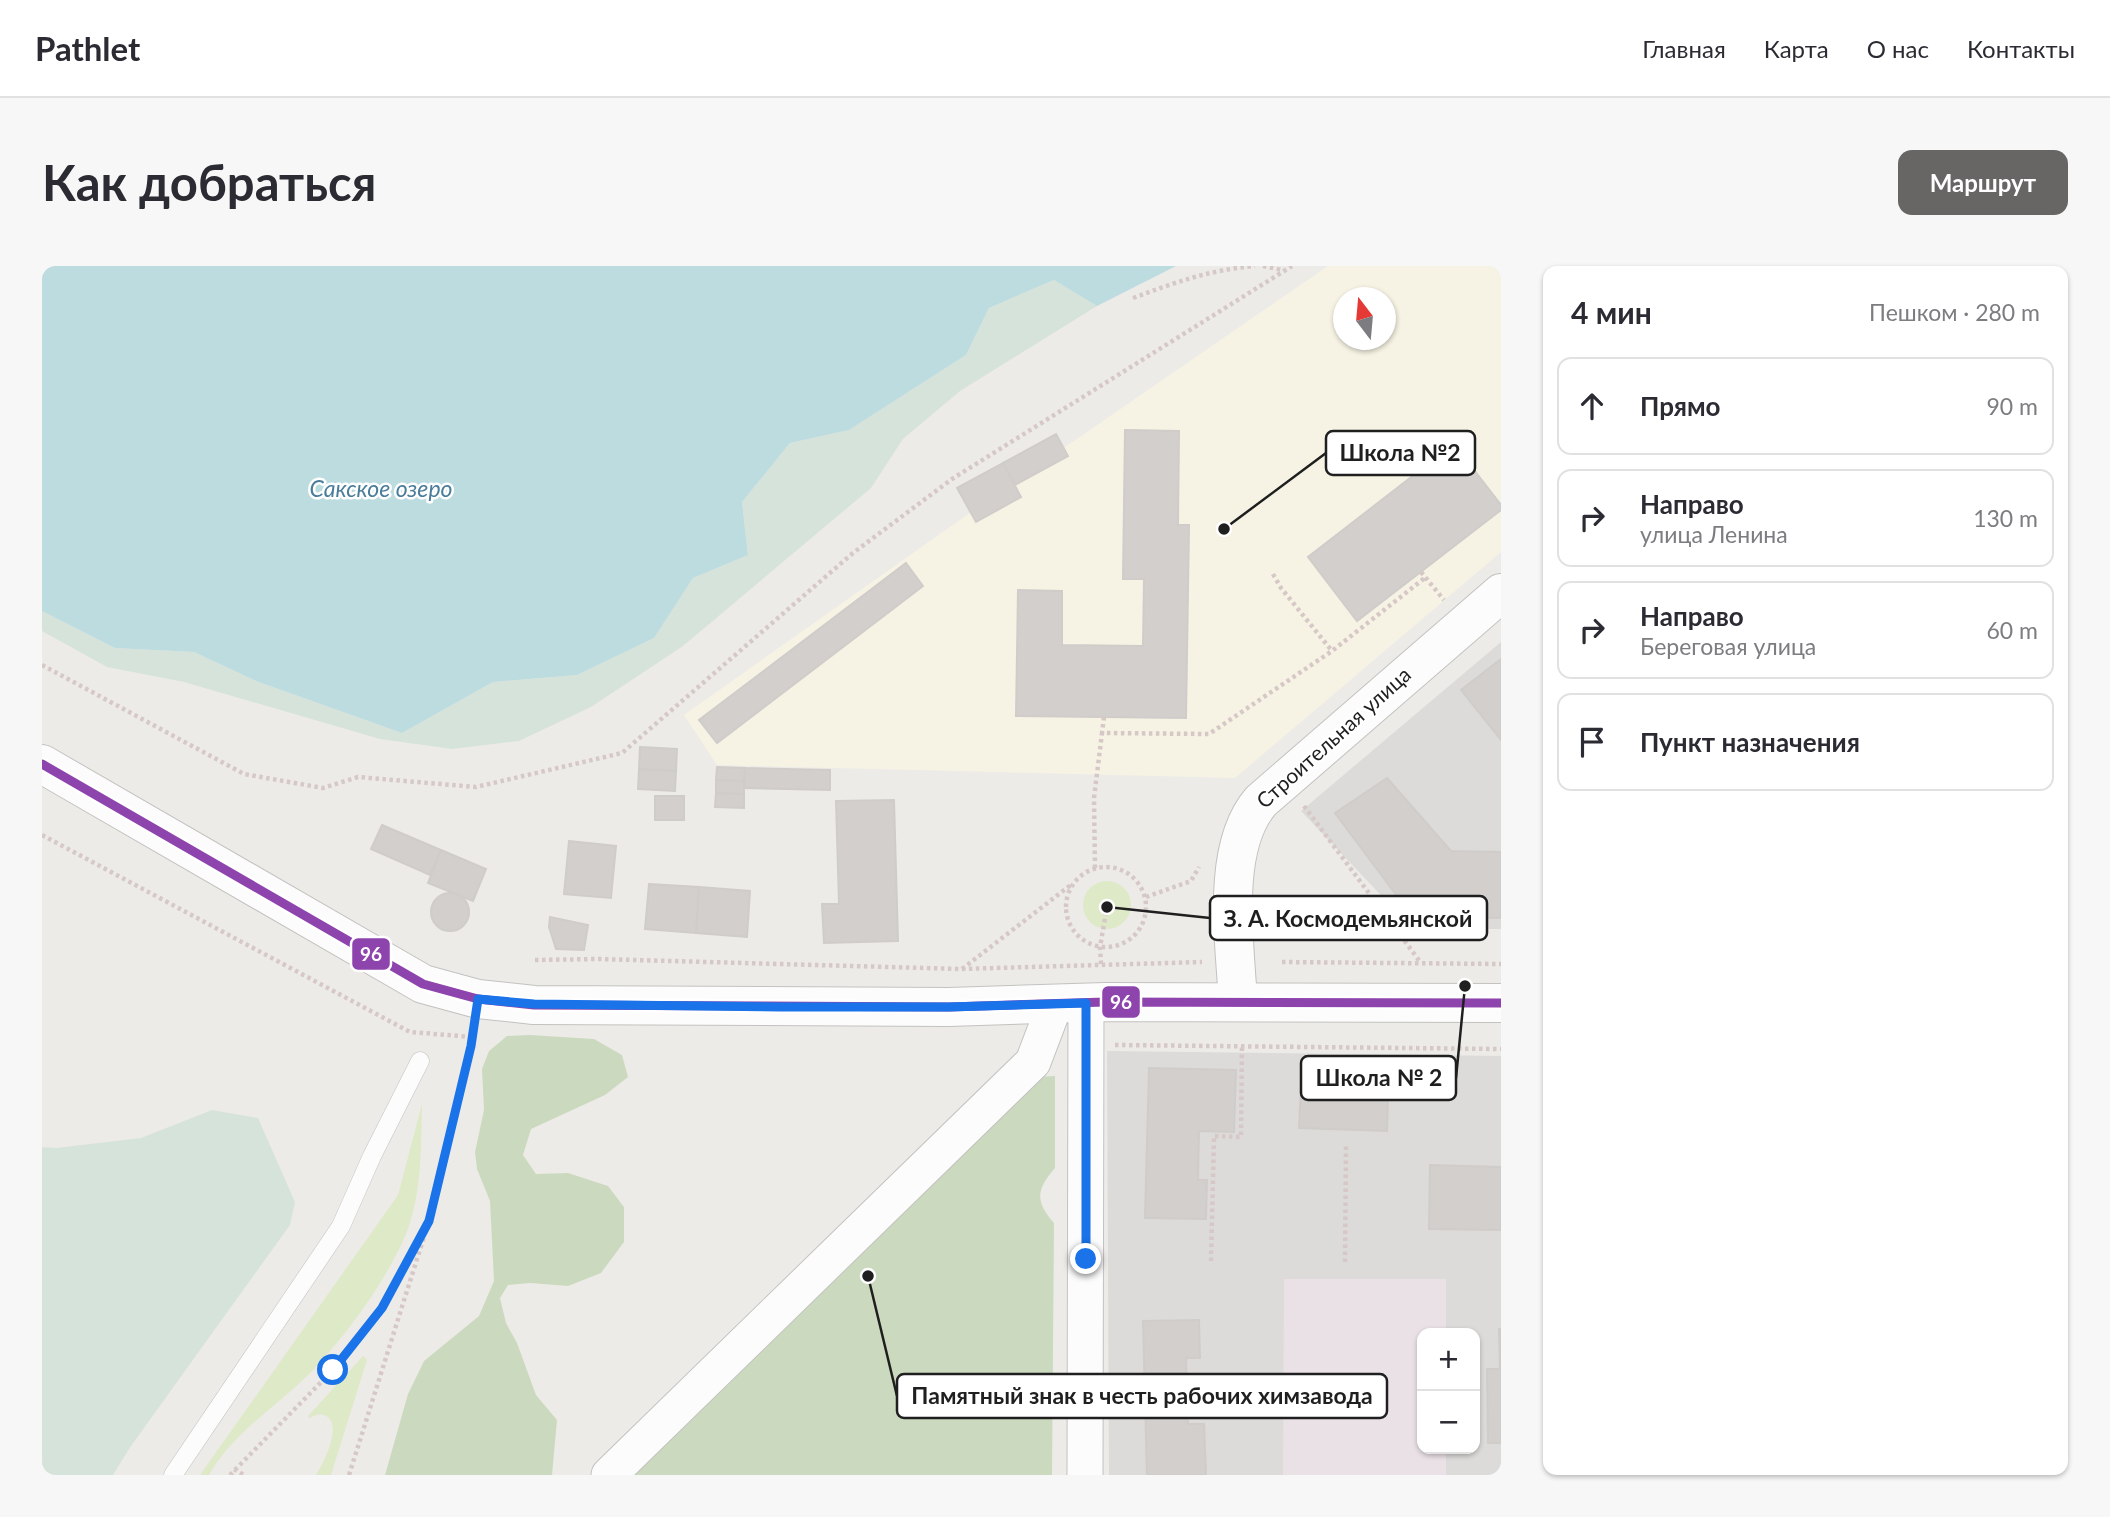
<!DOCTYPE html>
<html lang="ru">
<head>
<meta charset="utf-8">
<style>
  body { margin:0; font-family:Lato,sans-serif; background:#f7f7f7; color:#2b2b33 }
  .controls { position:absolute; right:21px; bottom:21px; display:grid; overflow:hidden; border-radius:14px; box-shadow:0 2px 5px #0004 }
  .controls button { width:63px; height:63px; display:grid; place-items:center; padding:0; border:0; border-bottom:2px solid #e1e1e2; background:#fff; color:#2b2b33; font:35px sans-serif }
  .compass { position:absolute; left:1291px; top:21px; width:63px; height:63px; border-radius:50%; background:#fff; box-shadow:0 2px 5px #0004; rotate:344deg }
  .stop { position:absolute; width:21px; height:21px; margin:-16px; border:5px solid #1a73e8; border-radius:50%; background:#fff }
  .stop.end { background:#1a73e8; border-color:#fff; box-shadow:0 2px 7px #0008 }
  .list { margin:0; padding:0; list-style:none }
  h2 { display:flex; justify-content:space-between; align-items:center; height:91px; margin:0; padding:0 28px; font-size:30px }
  h2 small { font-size:23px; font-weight:400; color:#7c7c81 }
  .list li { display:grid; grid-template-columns:46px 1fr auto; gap:21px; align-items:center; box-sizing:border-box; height:98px; margin:0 14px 14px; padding:0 14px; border:2px solid #e1e1e2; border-radius:14px }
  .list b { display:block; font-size:26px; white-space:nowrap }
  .list p { margin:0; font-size:23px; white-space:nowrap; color:#7c7c81 }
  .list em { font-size:23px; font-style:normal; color:#7c7c81 }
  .icon { flex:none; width:38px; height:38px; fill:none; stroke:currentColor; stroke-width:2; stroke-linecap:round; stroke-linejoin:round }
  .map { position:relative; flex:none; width:1459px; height:1209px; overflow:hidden; border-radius:14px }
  header { display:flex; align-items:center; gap:42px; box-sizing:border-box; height:98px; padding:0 35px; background:#fff; border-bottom:2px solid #e1e1e2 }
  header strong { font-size:33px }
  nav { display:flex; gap:38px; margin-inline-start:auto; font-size:24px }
  .intro { display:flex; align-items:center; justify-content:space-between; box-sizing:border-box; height:168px; padding:0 42px }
  h1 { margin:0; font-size:49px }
  .button { padding:18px 32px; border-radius:14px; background:#676665; color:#fff; font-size:24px; font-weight:700 }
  main { display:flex; gap:42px; padding:0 42px }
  aside { flex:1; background:#fff; border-radius:14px; box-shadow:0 2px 5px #0004 }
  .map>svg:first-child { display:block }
</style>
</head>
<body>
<header>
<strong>Pathlet</strong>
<nav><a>Главная</a><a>Карта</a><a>О нас</a><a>Контакты</a></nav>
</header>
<div class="intro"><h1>Как добраться</h1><a class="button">Маршрут</a></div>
<main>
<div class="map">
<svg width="1459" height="1209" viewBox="0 0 1459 1209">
  <rect width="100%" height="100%" fill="#edebe8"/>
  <!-- residential -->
  <path fill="#dcdbd9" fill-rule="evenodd" d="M1459 376V663H1371L1259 545Z
    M1065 785 1459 790V1209H1067ZM1380 1067H1433V1183H1380Z"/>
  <!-- industrial -->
  <path fill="#eae1e7" d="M1242 1013H1404V1067H1380V1183H1404V1209H1241Z"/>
  <!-- education -->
  <path fill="#f6f3e4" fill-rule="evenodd" d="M1286 0H1459V286L1193 512 675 499 642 449 939 239ZM1302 32H1344V74H1302Z"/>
  <!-- grass -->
  <path fill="#dee9c8" d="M1041 639a24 24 0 1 1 48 0a24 24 0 1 1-48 0Z
    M380 838C379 874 380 914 370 950 357 1000 299 1078 261 1114 229 1144 189 1170 167 1209H158L356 929Z
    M321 1090 325 1094 289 1209H274C281 1198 301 1159 284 1150 278 1147 273 1149 268 1152L266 1150Z"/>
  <!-- forest -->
  <path fill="#cbdabe" d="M488 769 552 773 580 789 586 811 563 829 489 863 481 889 494 908 526 907 566 920 582 941V976L559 1007 526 1020 488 1017 466 1019 458 1032 464 1057 475 1077 494 1129 515 1154 510 1209H343L366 1128 382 1095 437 1050 452 1015 448 935 435 903 433 886 442 844 440 803 447 785 465 770Z
    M1013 810V902C994 924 993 935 1012 957L1010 1209H587L991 811Z"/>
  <!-- wetland -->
  <path fill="#d6e3da" d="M1012 14 1055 40 918 125 861 173 829 222 641 380 549 441 477 475 410 483 338 473 142 416 65 401 0 365V345L73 382 152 386 214 415 360 467 451 416 535 409 612 372 651 312 706 289 700 236 748 177 807 164 924 89 947 42Z
    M170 844 216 852 253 936 248 959 89 1180 71 1209H0V881L14 882 99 872Z"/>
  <!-- water -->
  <path fill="#bddcdf" d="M0 0H1134L1055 40 1012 14 947 42 924 89 807 164 748 177 700 236 706 289 651 312 612 372 535 409 451 416 360 467 214 415 152 386 73 382 0 345Z"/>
  <!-- building -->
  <path fill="#d2cfcd" stroke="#d0ccc9" stroke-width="2" d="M1083 164 1137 165 1136 259H1147L1144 452 974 450 976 324 1020 325V379L1101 380 1102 313H1081Z
    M1014 168 1026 190 973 219 961 197Z
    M1412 178 1459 239V244L1315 355 1266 291Z
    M961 197 979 231 934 256 915 222Z
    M864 297 881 320 675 477 657 454Z
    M1459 393V474L1419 424Z
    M598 481 635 483 634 505 597 503Z
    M675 501 703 502 702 515 674 514Z
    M703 502 788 504V524L702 522Z
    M597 503 634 505 633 525 596 523Z
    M1345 512 1409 585 1459 586V652L1370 650 1293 547Z
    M674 514 702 515V528L674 527Z
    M674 527 702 528V542L673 541Z
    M613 530H642V554H613Z
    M852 534 856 675 782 677 780 638H797L794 535Z
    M340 559 399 584 388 609 329 583Z
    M527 575 574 580 569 632 522 628Z
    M399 584 444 603 431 635 386 617Z
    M607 618 657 621 654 667 603 663Z
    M657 621 708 625 705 671 654 667Z
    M389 646a19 19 0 1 1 38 0a19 19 0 1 1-38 0Z
    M508 651 546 659 542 684 514 683 507 661Z
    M1260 800 1347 803 1345 865 1257 862Z
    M1107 802 1194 804 1192 866 1157 865 1156 914H1165L1164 953 1103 952Z
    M1388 899 1459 901V964L1387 963Z
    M1157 1054 1158 1092H1144L1146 1158H1162L1164 1209H1105L1101 1055Z
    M1457 1063H1459V1177H1446L1445 1103H1458Z"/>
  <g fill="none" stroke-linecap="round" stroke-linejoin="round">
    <!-- service casing -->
    <g stroke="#c3c2c0" stroke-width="19">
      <path id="service" d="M131 1209 299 960 330 890 378 795"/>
    </g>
    <!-- minor casing -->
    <g stroke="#c3c2c0" stroke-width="37">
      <path id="minor" d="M567 1209 991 796 1013 738
        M1043 1209 1044 737"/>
    </g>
    <!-- tertiary casing -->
    <g stroke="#c3c2c0" stroke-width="40">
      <path id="tertiary" d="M0 498 381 718 436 733 492 739 907 741 1063 736 1459 737
        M1196 736C1193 677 1178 582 1219 535L1459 327"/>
    </g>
    <!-- path -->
    <path stroke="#d6c8c7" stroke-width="4.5" stroke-dasharray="3.5 3.5" stroke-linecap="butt" d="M1221 0 1240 4
      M1091 32C1134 16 1167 4 1213 0
      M1379 306 1402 334
      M1231 308 1239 322 1290 385
      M0 399 202 508 281 522 316 511 434 521 580 487 811 287 910 213 1250 0
      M1062 451 1060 467 1167 468 1290 385 1384 311
      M1262 540 1379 697
      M0 569 368 766 430 771
      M1024 641a40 40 0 1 1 80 0a40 40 0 1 1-80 0Z
      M1053 602 1052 532 1060 467
      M1104 631 1149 615 1157 601
      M493 694 556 693 919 703 1160 696
      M1240 696 1459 698
      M1059 698 1058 681 1065 641
      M920 703 1030 618
      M1073 779 1459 783
      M1169 995 1172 870 1199 871 1200 780
      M1303 996 1304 879
      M192 1203 202 1209
      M188 1209 291 1104 340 1042 382 965
      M307 1209 387 955 431 765"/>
    <!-- service -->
    <use href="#service" stroke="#fcfcfc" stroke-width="18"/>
    <!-- minor -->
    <use href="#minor" stroke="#fcfcfc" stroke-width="35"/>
    <!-- tertiary -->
    <use href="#tertiary" stroke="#fcfcfc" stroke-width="38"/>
    <!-- bus-1 casing -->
    <g stroke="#fff" stroke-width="14">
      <path id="bus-1" d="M0 498 381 718 436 733 492 739 907 741 1063 736 1459 737"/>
    </g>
    <!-- bus-1 -->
    <use href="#bus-1" stroke="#8e44ad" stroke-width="9"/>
  </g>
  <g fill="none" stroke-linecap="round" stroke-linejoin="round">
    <!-- route -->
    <path stroke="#1a73e8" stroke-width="9" d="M291 1104 340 1042 387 955 429 780 436 733 492 738 738 741H907L1044 737V993"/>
  </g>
  <g text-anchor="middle" stroke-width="5" stroke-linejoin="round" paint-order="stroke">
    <!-- street labels -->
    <g font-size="21" fill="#1f1f1f" stroke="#fff">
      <text transform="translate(1292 472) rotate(-42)" y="7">Строительная улица</text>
    </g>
    <!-- water labels -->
    <g font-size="23" font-style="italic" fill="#4a7c9b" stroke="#fff">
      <text x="339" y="231">Сакское озеро</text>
    </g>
  </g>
  <!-- callouts -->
  <path fill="none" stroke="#1f1f1f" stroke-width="2.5" d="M1182 263L1284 187M1065 641L1168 652M1423 720L1414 812M826 1010L855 1130"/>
  <g fill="#1f1f1f" stroke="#fff" stroke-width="2.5">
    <circle cx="1182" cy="263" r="7"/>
    <circle cx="1065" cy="641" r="7"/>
    <circle cx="1423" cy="720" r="7"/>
    <circle cx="826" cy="1010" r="7"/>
  </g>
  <g fill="#fff" stroke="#1f1f1f" stroke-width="2.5">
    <rect x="1284" y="165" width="149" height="44" rx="7"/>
    <rect x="1168" y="630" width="277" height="44" rx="7"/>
    <rect x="1259" y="790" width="155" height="44" rx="7"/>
    <rect x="855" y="1108" width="490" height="44" rx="7"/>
  </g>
  <g font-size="23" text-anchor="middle" font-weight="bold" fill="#1f1f1f">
    <text x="1358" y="195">Школа №2</text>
    <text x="1306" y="661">З. А. Космодемьянской</text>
    <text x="1337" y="820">Школа № 2</text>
    <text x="1100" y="1138">Памятный знак в честь рабочих химзавода</text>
  </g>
  <g stroke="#fff" stroke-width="2.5">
    <rect x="309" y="671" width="40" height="34" rx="7" fill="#8e44ad"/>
    <rect x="1059" y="719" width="40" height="34" rx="7" fill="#8e44ad"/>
  </g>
  <g font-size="19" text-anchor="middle" font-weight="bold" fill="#fff">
    <text x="329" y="695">96</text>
    <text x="1079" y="743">96</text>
  </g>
</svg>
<div class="controls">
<button>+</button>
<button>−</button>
</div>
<svg class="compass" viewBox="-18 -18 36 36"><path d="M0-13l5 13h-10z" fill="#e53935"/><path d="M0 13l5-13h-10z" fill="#7c7c81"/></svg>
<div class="stop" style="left:291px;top:1104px"></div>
<div class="stop end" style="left:1044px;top:993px"></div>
</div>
<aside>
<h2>4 мин<small>Пешком · 280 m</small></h2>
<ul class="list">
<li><svg class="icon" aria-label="ahead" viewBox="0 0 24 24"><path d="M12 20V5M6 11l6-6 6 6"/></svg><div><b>Прямо</b></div><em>90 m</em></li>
<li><svg class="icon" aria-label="right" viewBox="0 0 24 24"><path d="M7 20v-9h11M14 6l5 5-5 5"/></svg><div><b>Направо</b><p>улица Ленина</p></div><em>130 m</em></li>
<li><svg class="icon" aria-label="right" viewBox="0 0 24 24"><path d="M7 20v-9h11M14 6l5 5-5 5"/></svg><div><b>Направо</b><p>Береговая улица</p></div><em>60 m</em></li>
<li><svg class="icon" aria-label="arrive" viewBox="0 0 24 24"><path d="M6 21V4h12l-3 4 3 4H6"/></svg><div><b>Пункт назначения</b></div></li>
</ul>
</aside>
</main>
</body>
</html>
